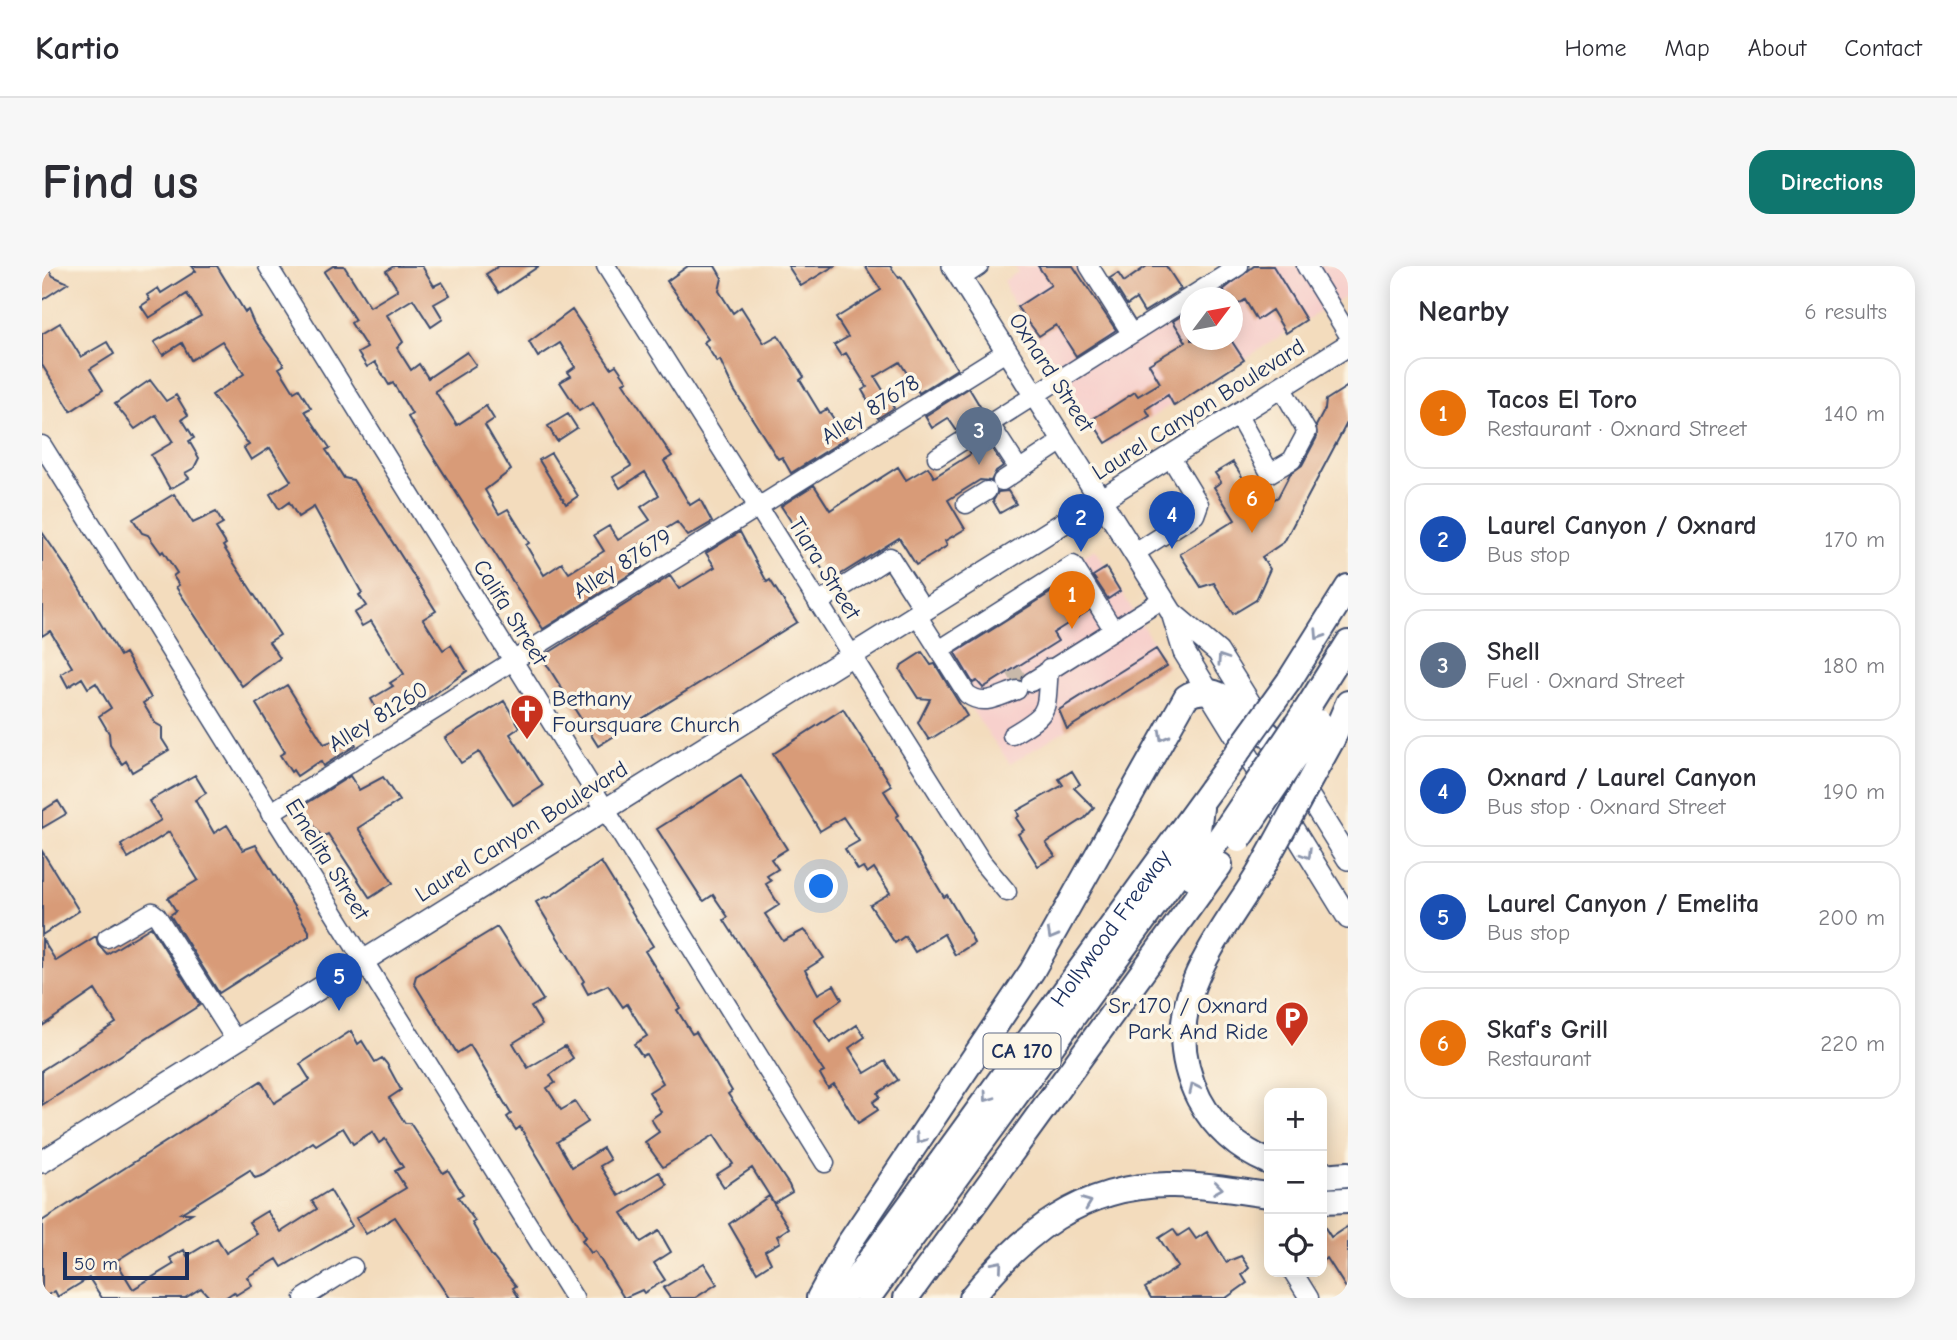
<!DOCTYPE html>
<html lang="en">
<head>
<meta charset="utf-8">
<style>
  body { margin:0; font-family:"Comic Neue",sans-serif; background:#f7f7f7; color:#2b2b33 }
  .controls { position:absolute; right:21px; bottom:21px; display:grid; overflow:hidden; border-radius:14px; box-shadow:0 4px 18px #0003 }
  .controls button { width:63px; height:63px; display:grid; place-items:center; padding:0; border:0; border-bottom:2px solid #e1e1e2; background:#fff; color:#2b2b33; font:35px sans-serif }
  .compass { position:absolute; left:1138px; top:21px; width:63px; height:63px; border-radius:50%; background:#fff; box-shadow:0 4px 18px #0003; rotate:58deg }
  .scale { position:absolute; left:21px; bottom:18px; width:126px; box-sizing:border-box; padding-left:7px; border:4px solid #1b2f5e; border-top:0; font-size:19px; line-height:24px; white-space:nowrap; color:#1b2f5e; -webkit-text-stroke:5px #fcf5e5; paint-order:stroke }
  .you { position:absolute; left:780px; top:621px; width:24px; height:24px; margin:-18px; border:5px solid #fff; border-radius:50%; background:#1a73e8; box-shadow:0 0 0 10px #1a73e833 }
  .badge { display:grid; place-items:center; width:46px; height:46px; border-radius:50%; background:#0f766e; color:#fff; font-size:23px; font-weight:700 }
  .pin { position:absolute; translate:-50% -58px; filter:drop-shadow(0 2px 4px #0008) }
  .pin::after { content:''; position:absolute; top:37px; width:24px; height:21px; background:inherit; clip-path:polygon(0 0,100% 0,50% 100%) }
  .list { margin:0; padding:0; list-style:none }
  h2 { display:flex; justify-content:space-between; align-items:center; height:91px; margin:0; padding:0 28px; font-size:30px }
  h2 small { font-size:23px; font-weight:400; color:#7c7c81 }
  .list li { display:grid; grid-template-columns:46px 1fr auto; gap:21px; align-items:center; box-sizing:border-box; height:112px; margin:0 14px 14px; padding:0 14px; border:2px solid #e1e1e2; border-radius:21px }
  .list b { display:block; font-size:26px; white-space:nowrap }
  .list p { margin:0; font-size:23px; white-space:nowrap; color:#7c7c81 }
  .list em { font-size:23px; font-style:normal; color:#7c7c81 }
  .icon { flex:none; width:38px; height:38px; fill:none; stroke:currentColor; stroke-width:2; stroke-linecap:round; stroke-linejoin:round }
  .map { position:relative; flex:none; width:1306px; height:1032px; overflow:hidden; border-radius:21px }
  header { display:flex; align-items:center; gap:42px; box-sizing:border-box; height:98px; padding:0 35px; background:#fff; border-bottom:2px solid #e1e1e2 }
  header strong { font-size:33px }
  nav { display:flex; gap:38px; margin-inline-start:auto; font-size:24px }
  .intro { display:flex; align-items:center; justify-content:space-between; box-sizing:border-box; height:168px; padding:0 42px }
  h1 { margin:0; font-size:49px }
  .button { padding:18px 32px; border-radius:21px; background:#0f766e; color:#fff; font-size:24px; font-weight:700 }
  main { display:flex; gap:42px; padding:0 42px }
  aside { flex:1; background:#fff; border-radius:21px; box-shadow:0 4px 18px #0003 }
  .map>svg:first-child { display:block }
</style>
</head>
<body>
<header>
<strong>Kartio</strong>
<nav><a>Home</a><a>Map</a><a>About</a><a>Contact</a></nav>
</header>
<div class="intro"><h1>Find us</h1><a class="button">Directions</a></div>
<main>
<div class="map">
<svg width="1306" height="1032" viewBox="0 0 1306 1032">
  <rect width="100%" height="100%" fill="#fcf5e5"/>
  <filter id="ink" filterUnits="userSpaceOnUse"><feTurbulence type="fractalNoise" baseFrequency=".0143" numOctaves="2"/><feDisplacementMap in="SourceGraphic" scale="14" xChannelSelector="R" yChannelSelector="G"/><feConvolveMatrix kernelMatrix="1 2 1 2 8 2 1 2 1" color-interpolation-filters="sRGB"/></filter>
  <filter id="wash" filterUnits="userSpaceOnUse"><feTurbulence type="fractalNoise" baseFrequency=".00686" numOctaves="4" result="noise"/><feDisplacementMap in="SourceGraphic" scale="28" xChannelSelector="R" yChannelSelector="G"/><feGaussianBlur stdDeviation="1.57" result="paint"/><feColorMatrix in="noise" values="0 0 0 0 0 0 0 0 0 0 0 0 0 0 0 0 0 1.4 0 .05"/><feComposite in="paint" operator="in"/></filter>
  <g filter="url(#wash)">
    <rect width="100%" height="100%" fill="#f3dcbd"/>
    <!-- built -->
    <path fill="#f7d0cc" d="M973 0H1043L1090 75 1148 39V74H1190V32L1161 31 1211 0H1306V28L1065 179 1057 173 965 26 962 15 976 6Z
      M1053 283 1126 401 968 498 888 385Z"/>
    <g id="blocks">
      <!-- building -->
      <path fill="#d89b78" d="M0 0H4L11 10 26 17 0 34Z
        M150 0H175L203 46 206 44 212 58 242 99 237 102 252 126 257 123 269 142 263 145 288 182 284 184 302 212 311 214 394 345 381 353 401 384 409 379 425 405 369 445 361 433 336 446 329 433 351 420 348 417 362 408 329 355 320 360 312 347 324 340 317 329 320 327 272 241 256 251 247 236 237 243 228 228 249 215 228 182 209 194 202 182 207 179 170 129 202 108 180 75 149 94 140 77 121 89 112 76 159 50 145 28 107 52 99 40 108 34 105 29 116 22 119 27 154 5Z
        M291 0H302L328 41 356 24 344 5 352 0H380L392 20 400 16 408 29 392 38 401 53 389 61 371 33 345 49 361 76 355 82 369 104 377 98 386 112 425 86 434 99 393 125 415 159 444 140 452 153 443 159 469 204 443 224 457 248 466 243 487 277 484 279 502 309 520 297 527 307 562 285 552 269 567 260 576 274 608 254 599 241 617 229 603 206 578 222 571 211 589 200 551 137 537 145 518 116 529 110 526 106 533 101 518 77 496 91 487 76 530 44 569 102 574 99 585 115 581 117 630 190 622 195 648 239 658 233 670 256 646 270 635 256 589 284 600 301 501 363 366 151 370 148 351 117 347 119 333 96 325 101 316 87 325 82 309 57 313 54 282 6Z
        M457 0H497L457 27 444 8Z
        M646 0H673L680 12 677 25 691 47 699 41 722 77 736 69 762 111 758 114 778 147 785 143 805 172 749 207 740 191 736 193 692 124 678 94 675 96 662 76 666 73 625 15Z
        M746 0H792L759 20Z
        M823 0H848L857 12 859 11 915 103 877 127 858 96 833 111 852 142 836 152 820 124 825 121 804 87 799 90 792 79 806 71 794 52 839 24Z
        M996 0H1031L1074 64 1034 90 1014 59 997 70 975 41 1009 19Z
        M1105 0H1124L1139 23 1102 46 1094 33 1085 39 1068 12 1076 7 1082 16Z
        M1212 0H1231L1264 54 1244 67 1230 44 1215 54 1203 34 1192 41 1191 32H1186L1181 24Z
        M1149 44V74H1189L1202 94 1132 140 1126 129 1104 143 1108 150 1064 177 1049 154 1093 126 1096 130 1118 117 1107 98 1144 76 1131 55Z
        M18 57 39 91 65 76 72 88 48 103 61 124 29 145 0 99V68Z
        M108 114 124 135 134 129 146 149 140 153 152 172 147 175 157 192 152 202 143 207 147 212 128 223 109 189 131 176 114 149 93 163 73 138Z
        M1306 120V155L1242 276 1220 291 1228 303 1214 334 1191 348 1172 317 1159 321 1138 288 1193 254 1172 221 1179 216 1173 207 1191 196 1219 241 1236 231 1248 208 1260 199 1275 171 1274 160 1283 143 1284 134Z
        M927 122 942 147 915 165 906 152 890 162 883 150Z
        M526 148 535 162 515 175 506 160Z
        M944 173 961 200 954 205 949 215 938 214 906 234 923 263 903 275 905 280 874 299 857 272 788 315 739 240 772 219 788 244 856 201 864 214 886 201 892 211 929 188 927 184Z
        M509 187 536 230 524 238 497 194Z
        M966 225 974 238 958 247 951 235 956 226Z
        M132 228 151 257 174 246 181 258 174 262 184 278 181 280 238 369 227 376 238 392 200 420 134 321 137 319 131 310 135 307 121 285 119 287 106 269 100 267 91 253Z
        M0 266 30 310 78 390 83 387 109 432 101 437 113 457 120 461V473L127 484 90 506 84 495 80 498 68 479 67 467 57 450 69 442 54 417 46 422 40 412 26 421 19 408 30 401 8 365 0 370Z
        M698 266 725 316 728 314 755 356 556 480 500 391 628 310 637 323 673 301 664 287Z
        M1064 302 1078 325 1066 333 1051 310Z
        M1027 315 1046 345 1011 367 1016 375 941 422 935 415 931 417 913 387Z
        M1114 383 1125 400 1025 463 1017 444Z
        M880 386 889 399 893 398 925 450 887 474 876 457 888 433 876 432 858 404 860 399Z
        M245 419 282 478 308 469 314 479 281 500 279 496 273 498 255 510 251 504 249 506 238 489 243 486 214 438Z
        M462 435 478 461 468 468 501 520 471 539 437 486 419 497 403 472Z
        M801 443 850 520 842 525 857 549 854 551 902 631 905 629 929 670 932 677 913 689 902 668 873 686 863 670 853 677 828 639 848 627 832 602 825 607 821 601 816 604 803 583 817 575 801 551 778 565 731 488Z
        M1030 505 1038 518 1032 522 1052 542 1043 552 1004 577 1013 590 996 600 976 568 982 564 974 552 977 550 975 545 1021 519 1017 513Z
        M153 509 164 527 153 534 172 567 185 559 201 584 214 579 267 665V670L177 727 128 649 134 645 126 632 156 614 127 566 86 592 79 579 119 554 107 535Z
        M308 510 317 524 341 511 357 535 316 562 351 617 328 632 286 568 280 571 259 541Z
        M699 510 745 583 729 593 736 603 725 610 729 615 724 618 737 639 723 648 741 675 762 664 766 668 782 692 763 704 776 728 792 719 800 733 772 753 788 777 815 759 823 771 807 782 823 807 843 795 856 814 836 827 838 831 831 836 836 844 816 857 792 818 786 822 778 808 782 806 691 668 682 654 686 651 671 629 662 635 660 633 615 563Z
        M16 535 24 548 0 562V545Z
        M0 585 37 645 0 669Z
        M559 596 611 680 603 685 638 742 635 744 650 768 654 766 690 825 686 828 747 919 750 926 732 937 710 902 682 921 674 909 691 898 672 869 621 901 603 876 617 866 609 853 619 846 607 826 621 817 604 788 600 790 592 778 605 770 585 738 581 741 566 719 546 728 540 717 542 715 494 636 503 631 506 632Z
        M109 661 158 739 0 839V804L74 757 53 724 0 760V673L14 695 54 670 56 678 65 688Z
        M455 661 501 734 489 741 500 759 471 777 486 802 523 780 531 792 508 809 513 817 505 822 519 844 533 836 546 856 515 876 530 901 561 882 568 894 558 900 577 930 617 906 625 919 580 947 599 976 617 965 629 986 612 997 623 1014 602 1027 600 1024 582 1032 553 985 549 987 540 974 544 971 478 861 474 864 465 851 469 848 428 779 415 787 372 717 374 710Z
        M309 765 316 778 320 775 333 796 340 792 345 798 359 824 347 832 363 857H368L401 907 406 904 421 928 416 931 433 955 430 957 449 989 474 1020 471 1022 477 1032H407L353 951 324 968 314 952 364 922 353 905 361 901 343 873 337 877 330 866 311 878 301 862 274 879 271 876 222 909 213 912 208 904 139 947H150L74 995 91 1023 132 998 128 992 142 984 145 990 175 972 184 987 215 968 207 956 225 945 239 966 275 943 270 935 288 924 310 960 240 1001 235 993 205 1011 210 1019 194 1029 192 1026 183 1032H168L159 1022 143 1032H60L47 1012 16 1031 13 1025 0 1032V955L219 815 232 837 268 814 258 798Z
        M727 930 747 962 735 970 738 976 723 985 729 997 715 1006 687 958Z
        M1280 957 1289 971 1306 960V1025L1285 992 1280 995Z
        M1131 963 1136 970 1147 963 1154 973 1165 966 1184 996 1199 990 1207 1002 1200 1009 1205 1017 1184 1032H1109L1103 1022 1136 1001 1117 972Z
        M662 997 675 1018 653 1032H628L621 1022Z"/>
    </g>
  </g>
  <g filter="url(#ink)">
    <use href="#blocks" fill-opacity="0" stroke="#3b496c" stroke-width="2"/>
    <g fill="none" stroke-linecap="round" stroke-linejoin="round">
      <!-- minor-tunnel -->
      <path stroke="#c8b9aa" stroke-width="18" stroke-dasharray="18 9" stroke-linecap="butt" d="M970 416 983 408"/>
      <!-- minor casing -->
      <g stroke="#3b496c" stroke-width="21">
        <path id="minor" d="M226 0 783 897
          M564 0 940 596 965 626
          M1047 0 1089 67
          M1264 0 1306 68
          M919 12 937 0
          M1196 150 1228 207 1250 194 1265 166 1239 121
          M947 157 977 203
          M0 179 532 1032
          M895 191 1197 0
          M960 215 1022 174
          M924 238 945 225
          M1093 287 1153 249 1157 238 1129 192
          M776 337 848 291 882 344
          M875 349 925 428C942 441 957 430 975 424
          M897 384 1031 299 1071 363
          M989 416 1121 333
          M970 469C1010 445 1003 447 1007 402
          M228 547 965 85
          M65 672 110 646 115 650 194 775
          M1251 1006 1267 1032
          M262 1032 311 1001"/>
      </g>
      <!-- major casing -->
      <g stroke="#3b496c" stroke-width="24">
        <path id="major" d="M911 0 1130 347 1142 386 1306 652
          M1130 347 1176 386 1219 455
          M1255 511 1306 593
          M0 896 1306 79"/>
      </g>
      <!-- highway casing -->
      <g stroke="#3b496c" stroke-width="28">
        <g id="highway">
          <path d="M1247 415 1306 321"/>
          <path d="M1266 441 1306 377"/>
          <path d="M1290 474 1306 437"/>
          <path d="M1217 607C1172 680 1112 744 1157 833 1173 863 1196 883 1227 896"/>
          <path d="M1150 611 1188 557"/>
          <path d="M1280 910 1306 908"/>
          <path d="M1280 935 1306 934"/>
          <path d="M777 1032 806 979 990 705 1144 431C1175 410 1210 453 1230 472"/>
          <path id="s1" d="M800 1032 1169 523"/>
          <path d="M826 1032 1153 584 1159 542"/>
          <path d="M864 1032 1178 599"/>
          <path d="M929 1032C981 967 1039 920 1126 919 1160 918 1194 925 1227 929"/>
        </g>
      </g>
      <!-- minor -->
      <use href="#minor" stroke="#fff" stroke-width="18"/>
      <!-- major -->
      <use href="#major" stroke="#fff" stroke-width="21"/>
      <!-- highway -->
      <use href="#highway" stroke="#fff" stroke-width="24"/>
      <!-- highway-bridge casing -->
      <g stroke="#3b496c" stroke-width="28" stroke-linecap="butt">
        <path id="highway-bridge" d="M1169 523 1247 415
          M1188 557 1266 441
          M1197 574 1277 456
          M1217 607 1290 474"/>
      </g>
      <!-- highway-bridge -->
      <use href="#highway-bridge" stroke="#fff" stroke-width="24"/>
    </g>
    <!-- one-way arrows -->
    <defs><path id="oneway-chevron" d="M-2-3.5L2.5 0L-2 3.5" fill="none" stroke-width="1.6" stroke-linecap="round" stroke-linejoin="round" transform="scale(1.75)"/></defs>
    <g stroke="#8d97ae">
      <use href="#oneway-chevron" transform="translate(1277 369) rotate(123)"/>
      <use href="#oneway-chevron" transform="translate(1180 393) rotate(-124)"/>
      <use href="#oneway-chevron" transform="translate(1121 470) rotate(119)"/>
      <use href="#oneway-chevron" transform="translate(1265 588) rotate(58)"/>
      <use href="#oneway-chevron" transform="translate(1010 669) rotate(119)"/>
      <use href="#oneway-chevron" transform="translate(1152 822) rotate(-115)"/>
      <use href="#oneway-chevron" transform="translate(946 831) rotate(126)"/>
      <use href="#oneway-chevron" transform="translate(878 873) rotate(124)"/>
      <use href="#oneway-chevron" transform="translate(1176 922) rotate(8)"/>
      <use href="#oneway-chevron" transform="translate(1045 937) rotate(-21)"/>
      <use href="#oneway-chevron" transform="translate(956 999) rotate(-49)"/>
    </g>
  </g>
  <!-- icons -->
  <defs>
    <g id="church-pin" transform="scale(1.75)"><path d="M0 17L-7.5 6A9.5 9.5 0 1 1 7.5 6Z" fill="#c8321e" stroke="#fcf5e5"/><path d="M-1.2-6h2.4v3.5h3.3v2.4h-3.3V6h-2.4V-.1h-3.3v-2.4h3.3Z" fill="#fff"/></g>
    <g id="parking-pin" transform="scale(1.75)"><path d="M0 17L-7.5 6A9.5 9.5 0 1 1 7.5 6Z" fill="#c8321e" stroke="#fcf5e5"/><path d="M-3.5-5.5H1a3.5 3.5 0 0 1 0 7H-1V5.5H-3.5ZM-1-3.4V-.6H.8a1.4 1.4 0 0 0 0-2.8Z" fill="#fff"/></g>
  </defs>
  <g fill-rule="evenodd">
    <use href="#church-pin" x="485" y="445"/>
    <use href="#parking-pin" x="1250" y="752"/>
  </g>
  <g text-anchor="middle" stroke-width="7" stroke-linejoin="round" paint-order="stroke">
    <!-- shield labels -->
    <rect fill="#fcf5e5" stroke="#5e6a86" stroke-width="2" x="941.5" y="767.5" width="77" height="35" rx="5"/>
    <g font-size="21" font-weight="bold" fill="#1b2f5e">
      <text x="980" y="792">CA 170</text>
    </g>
    <!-- street labels -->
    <g font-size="23" fill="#1b2f5e" stroke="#fcf5e5">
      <text transform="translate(1010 106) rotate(57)" y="8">Oxnard Street</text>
      <text transform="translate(828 143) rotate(-32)" y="8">Alley 87678</text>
      <text transform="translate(1156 143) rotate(-32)" y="8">Laurel Canyon Boulevard</text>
      <text transform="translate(580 297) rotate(-32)" y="8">Alley 87679</text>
      <text transform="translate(783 302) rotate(58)" y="8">Tiara Street</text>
      <text transform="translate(469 346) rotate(58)" y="8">Califa Street</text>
      <text transform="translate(336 450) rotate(-32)" y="8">Alley 81260</text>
      <text transform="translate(479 565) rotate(-32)" y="8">Laurel Canyon Boulevard</text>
      <text transform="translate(286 593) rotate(58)" y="8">Emelita Street</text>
      <text dy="8" stroke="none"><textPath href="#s1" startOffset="457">Hollywood Freeway</textPath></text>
    </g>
    <!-- poi labels -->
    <g font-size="23" fill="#1b2f5e" stroke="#fcf5e5" text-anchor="start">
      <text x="510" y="440">Bethany<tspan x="510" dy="26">Foursquare Church</tspan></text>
      <text x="1226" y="747" text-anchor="end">Sr 170 / Oxnard<tspan x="1226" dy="26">Park And Ride</tspan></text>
    </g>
  </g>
</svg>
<div class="controls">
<button>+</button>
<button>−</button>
<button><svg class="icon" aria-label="locate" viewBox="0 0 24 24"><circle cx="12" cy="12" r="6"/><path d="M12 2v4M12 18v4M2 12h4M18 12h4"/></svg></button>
</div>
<svg class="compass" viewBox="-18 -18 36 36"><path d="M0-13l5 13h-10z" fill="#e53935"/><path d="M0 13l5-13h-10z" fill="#7c7c81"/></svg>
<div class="scale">50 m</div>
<div class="you"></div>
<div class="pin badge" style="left:1030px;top:363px;background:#e8710a">1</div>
<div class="pin badge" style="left:1039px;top:286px;background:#1a4fb4">2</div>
<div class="pin badge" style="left:937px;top:199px;background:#5c6f8a">3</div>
<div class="pin badge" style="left:1130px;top:283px;background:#1a4fb4">4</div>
<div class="pin badge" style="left:297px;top:745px;background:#1a4fb4">5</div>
<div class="pin badge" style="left:1210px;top:267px;background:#e8710a">6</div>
</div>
<aside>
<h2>Nearby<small>6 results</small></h2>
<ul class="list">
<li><span class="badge" style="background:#e8710a">1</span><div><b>Tacos El Toro</b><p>Restaurant · Oxnard Street</p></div><em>140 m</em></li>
<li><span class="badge" style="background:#1a4fb4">2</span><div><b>Laurel Canyon / Oxnard</b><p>Bus stop</p></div><em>170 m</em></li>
<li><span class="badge" style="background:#5c6f8a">3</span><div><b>Shell</b><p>Fuel · Oxnard Street</p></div><em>180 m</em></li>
<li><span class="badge" style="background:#1a4fb4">4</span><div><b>Oxnard / Laurel Canyon</b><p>Bus stop · Oxnard Street</p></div><em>190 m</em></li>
<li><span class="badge" style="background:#1a4fb4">5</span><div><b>Laurel Canyon / Emelita</b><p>Bus stop</p></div><em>200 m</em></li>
<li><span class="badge" style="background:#e8710a">6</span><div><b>Skaf's Grill</b><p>Restaurant</p></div><em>220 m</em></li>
</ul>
</aside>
</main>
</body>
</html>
